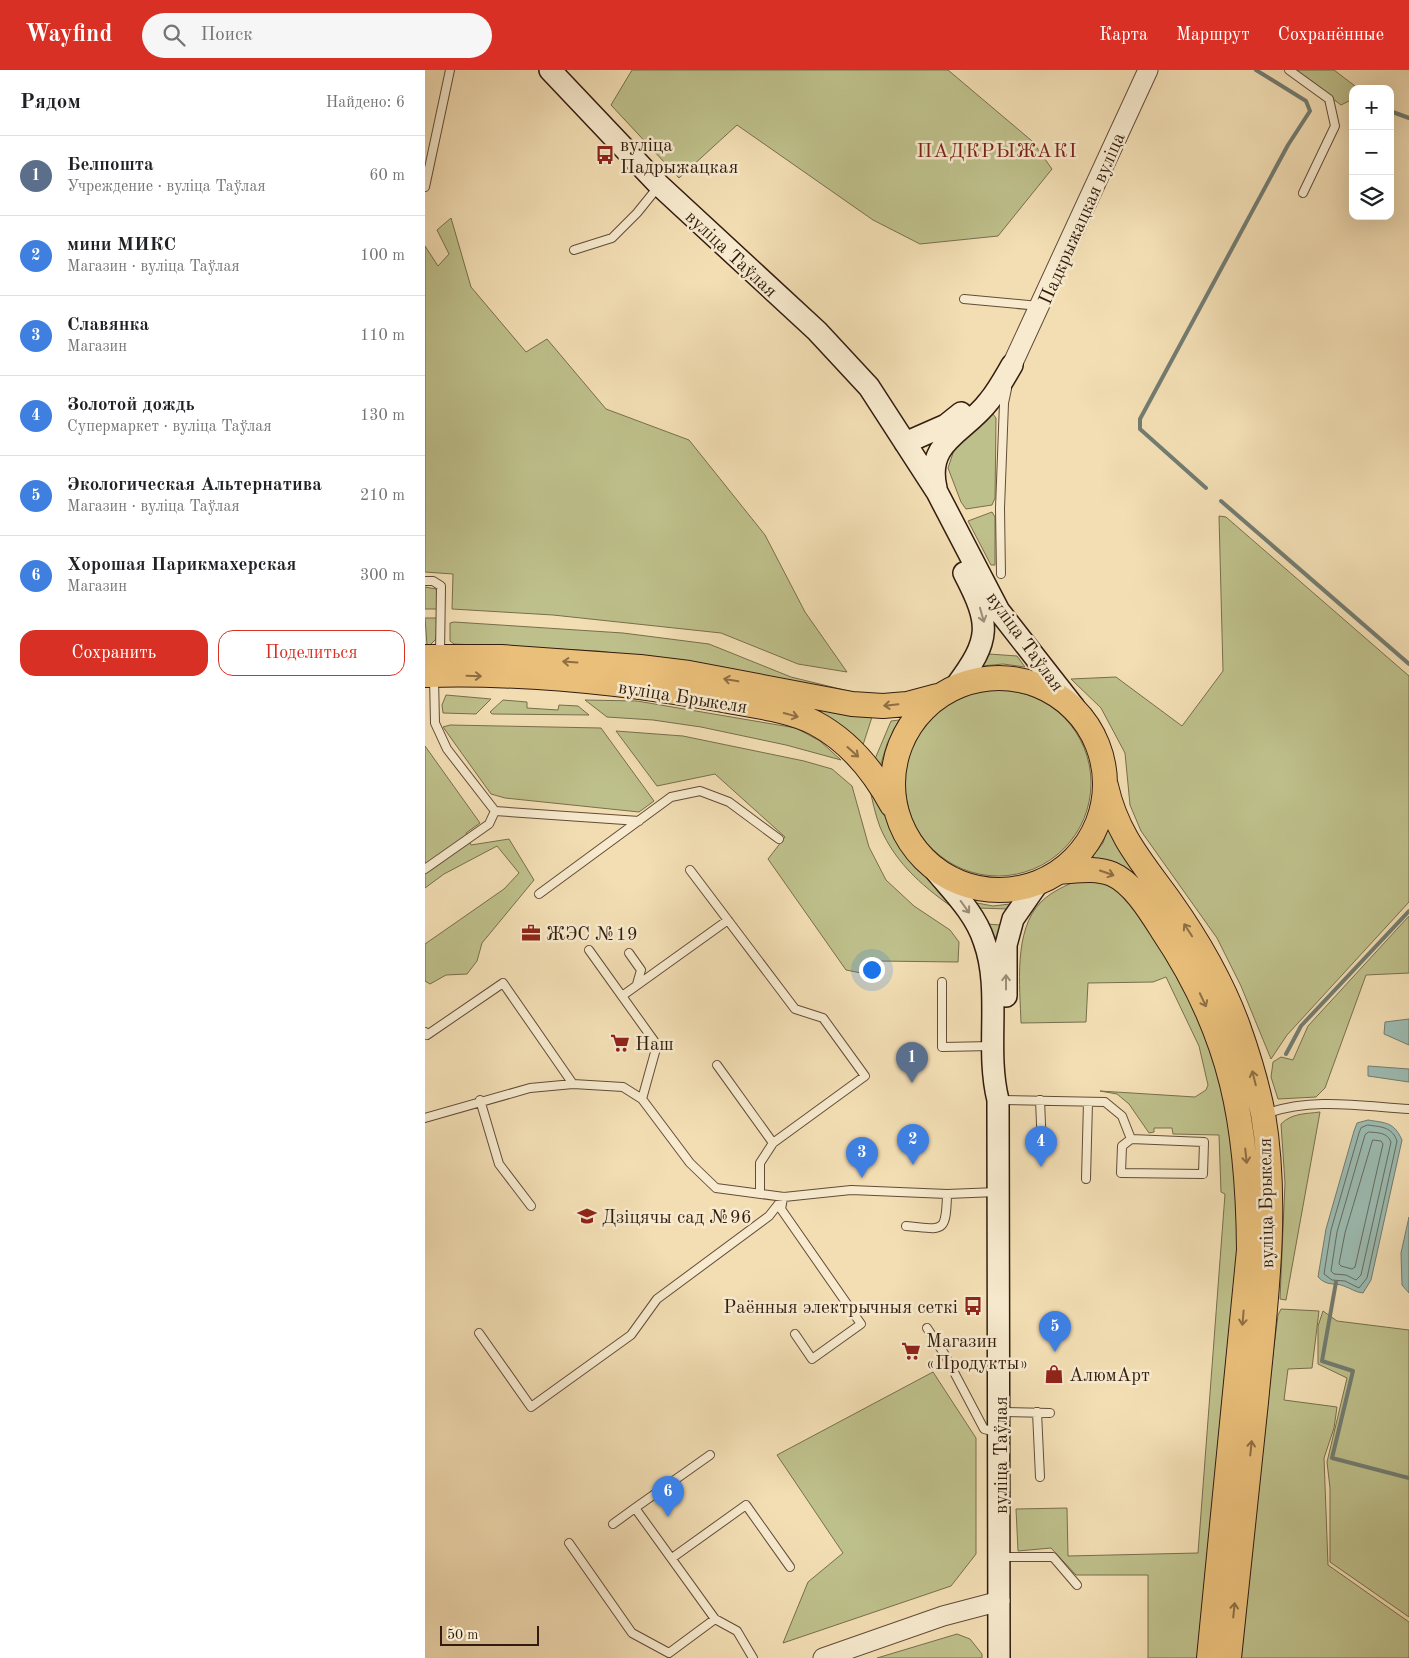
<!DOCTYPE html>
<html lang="ru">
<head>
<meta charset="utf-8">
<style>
  body { margin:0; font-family:"Old Standard TT",serif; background:#f6f6f6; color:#202124 }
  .controls { position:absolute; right:15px; top:15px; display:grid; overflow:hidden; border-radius:10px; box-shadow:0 5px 20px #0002 }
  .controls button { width:45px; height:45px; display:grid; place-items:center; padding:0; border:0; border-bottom:1px solid #e0e0e0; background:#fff; color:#202124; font:25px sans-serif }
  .scale { position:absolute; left:15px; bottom:12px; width:99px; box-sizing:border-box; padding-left:5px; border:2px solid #321c0f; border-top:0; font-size:14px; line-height:18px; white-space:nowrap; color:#321c0f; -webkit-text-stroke:4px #f7eace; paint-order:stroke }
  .you { position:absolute; left:446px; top:899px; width:18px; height:18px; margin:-12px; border:4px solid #fff; border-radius:50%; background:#1a73e8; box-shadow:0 0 0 8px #1a73e833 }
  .badge { display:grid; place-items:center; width:32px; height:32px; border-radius:50%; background:#d93025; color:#fff; font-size:16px; font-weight:700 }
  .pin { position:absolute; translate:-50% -41px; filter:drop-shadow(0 1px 2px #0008) }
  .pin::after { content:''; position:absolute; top:26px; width:18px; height:15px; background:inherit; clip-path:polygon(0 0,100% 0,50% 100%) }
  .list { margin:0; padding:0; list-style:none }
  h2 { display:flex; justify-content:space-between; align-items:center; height:65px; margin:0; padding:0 20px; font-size:21px }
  h2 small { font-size:16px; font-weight:400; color:#757577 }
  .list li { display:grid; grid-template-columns:32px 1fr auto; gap:15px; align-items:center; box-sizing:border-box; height:80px; padding:0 20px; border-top:1px solid #e0e0e0 }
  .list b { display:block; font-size:19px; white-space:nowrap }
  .list p { margin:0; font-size:16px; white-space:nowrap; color:#757577 }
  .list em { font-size:16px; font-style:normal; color:#757577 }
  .actions { display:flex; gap:10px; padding:15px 20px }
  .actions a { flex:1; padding:11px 0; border:1px solid #d93025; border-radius:15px; text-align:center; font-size:18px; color:#d93025 }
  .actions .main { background:#d93025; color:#fff }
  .icon { flex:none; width:28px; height:28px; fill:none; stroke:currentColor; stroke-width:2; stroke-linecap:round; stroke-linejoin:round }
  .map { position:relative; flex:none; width:984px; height:1588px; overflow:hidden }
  header { display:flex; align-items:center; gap:30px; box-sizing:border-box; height:70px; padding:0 25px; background:#d93025; color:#fff }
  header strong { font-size:24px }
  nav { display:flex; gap:28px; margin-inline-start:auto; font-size:18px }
  .search { width:350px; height:45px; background:#f6f6f6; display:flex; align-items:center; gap:12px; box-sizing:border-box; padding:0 18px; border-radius:28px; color:#757577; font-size:19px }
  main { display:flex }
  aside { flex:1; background:#fff }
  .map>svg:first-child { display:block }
</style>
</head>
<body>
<header>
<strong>Wayfind</strong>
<div class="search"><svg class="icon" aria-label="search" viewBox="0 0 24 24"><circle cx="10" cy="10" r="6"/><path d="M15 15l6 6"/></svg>Поиск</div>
<nav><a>Карта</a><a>Маршрут</a><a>Сохранённые</a></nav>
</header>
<main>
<aside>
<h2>Рядом<small>Найдено: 6</small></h2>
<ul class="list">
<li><span class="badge" style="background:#5c6f8a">1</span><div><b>Белпошта</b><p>Учреждение · вуліца Таўлая</p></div><em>60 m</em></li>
<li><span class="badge" style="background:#3f7fe0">2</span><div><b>мини МИКС</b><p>Магазин · вуліца Таўлая</p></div><em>100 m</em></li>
<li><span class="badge" style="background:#3f7fe0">3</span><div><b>Славянка</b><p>Магазин</p></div><em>110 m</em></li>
<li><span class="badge" style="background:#3f7fe0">4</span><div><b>Золотой дождь</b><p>Супермаркет · вуліца Таўлая</p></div><em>130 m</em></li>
<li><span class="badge" style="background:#3f7fe0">5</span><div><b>Экологическая Альтернатива</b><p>Магазин · вуліца Таўлая</p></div><em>210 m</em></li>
<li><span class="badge" style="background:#3f7fe0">6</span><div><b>Хорошая Парикмахерская</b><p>Магазин</p></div><em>300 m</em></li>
</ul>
<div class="actions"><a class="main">Сохранить</a><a>Поделиться</a></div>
</aside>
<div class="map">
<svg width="984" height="1588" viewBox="0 0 984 1588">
  <rect width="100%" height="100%" fill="#f3deb4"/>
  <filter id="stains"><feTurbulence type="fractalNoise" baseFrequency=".004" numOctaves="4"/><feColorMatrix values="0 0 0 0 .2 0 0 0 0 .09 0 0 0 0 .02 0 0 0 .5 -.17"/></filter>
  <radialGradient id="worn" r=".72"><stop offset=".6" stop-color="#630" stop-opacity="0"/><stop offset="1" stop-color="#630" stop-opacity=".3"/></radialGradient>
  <!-- green -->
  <path fill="#bec08b" stroke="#786e4d" d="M207 0H523L607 71 627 99 573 166 495 174 448 150 312 55 254 108 186 35Z
    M870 0H909L930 16 931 19H928V29L916 35Z
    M26 148 46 217 101 282 122 269 181 339 264 370 340 465 380 542 422 602 373 594 296 563 128 545 27 539 28 504 0 502V176L13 196 24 184 12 160Z
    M567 343 571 348 570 428 567 435 541 439 536 432 523 398 530 377Z
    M567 442 570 447V495H566L543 451Z
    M794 446 801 447 984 606V832L862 965 846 989 816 916 792 868 716 761 705 735 700 683 676 638 646 609 691 607 757 656 798 601Z
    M0 517 11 519 14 524 15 539H0Z
    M0 548H13L11 569 5 575H2Z
    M29 552 198 563 284 574 366 607 448 627 297 597 173 581 29 574 25 571V553Z
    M564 584 592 586 600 597 578 594 557 596Z
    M480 713a93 93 0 1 1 186 0a93 93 0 1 1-186 0Z
    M21 625 66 629 51 644 18 643 17 635Z
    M78 630 102 632V638L133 640 134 635 153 636 164 645 67 644 65 642Z
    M160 630 212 631 371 658 395 671 416 690 361 675 276 657 228 650 182 647Z
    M384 634 447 647 437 678 384 639Z
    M474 650 462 674 455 697 450 689 466 651Z
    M25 655 176 658 229 731 214 742 80 728 66 724 18 657Z
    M191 661 258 666 379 691 407 699 427 716 444 777 461 810 489 836 525 860 534 872 533 892 452 891 446 905 421 900 343 789 360 767 290 704 232 716Z
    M0 676 55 753 41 763 46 775 84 769 109 810 57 873 52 891 42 904 21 905 5 914 0 911V874L79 819 94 803 72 776 19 804 0 818Z
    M444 715H451L477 780 534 842C501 819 471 795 455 757 450 744 447 729 444 715Z
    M682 761H684L694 780 719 814 670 789 668 786 678 773Z
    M656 809 679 810 699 822 720 847 780 957 809 1064 813 1176 773 1588H723V1505H651L626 1478 593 1481 591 1439 642 1438 643 1486 773 1483 800 1124 796 1122 794 1065 748 1064 747 1058H729V1062L724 1063 704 1034 692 1024 675 1021 770 1027 781 1020 783 1015 774 976 741 907 728 912 663 913 661 952 596 953C595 917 588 860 616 832 627 821 642 815 656 809Z
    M552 833 568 836 585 834 583 839 553 838Z
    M984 846V903L941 905 900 1018 891 1027 853 1029 846 1007 848 992 856 987 868 990 883 956Z
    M562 854 576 855 573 881Z
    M895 1042 861 1230 855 1229 860 1113 856 1054C867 1043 880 1044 895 1042Z
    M856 1239 894 1241 887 1298 863 1299 859 1330 912 1337 909 1358 899 1388 903 1495 984 1552V1588H816L837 1370 853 1245Z
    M898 1241 912 1251 984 1260V1547L905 1492V1418L902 1392 922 1308 893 1294V1256Z
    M508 1302 551 1368V1484L526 1516 358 1573 383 1512 418 1483 352 1385Z
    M532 1564 545 1569 557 1584V1588H452Z"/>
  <!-- water -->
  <path fill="#9cbcb2" stroke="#727c71" d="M984 949V975L959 964 960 952Z
    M943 996 984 999V1012L943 1006Z
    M943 1050C961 1053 969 1052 977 1070L946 1210 938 1223C930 1222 927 1219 919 1216 909 1212 903 1217 893 1207L901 1159 929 1061 932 1053Z
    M984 1147V1223L977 1215 976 1183Z"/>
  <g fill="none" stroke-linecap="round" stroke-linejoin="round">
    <!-- shore -->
    <path stroke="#676c60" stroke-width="1" d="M943 1055C957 1057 967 1057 972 1071L942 1208 934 1218 920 1211 907 1210 899 1204 906 1160 934 1063 936 1058Z
      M944 1062C953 1063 962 1062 966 1072L936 1205 931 1210 921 1205 909 1204 906 1201 912 1162 940 1065Z
      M948 1070 956 1071 958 1074 930 1197 927 1199 916 1196 914 1194 920 1163Z"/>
    <!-- stream -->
    <path stroke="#727c71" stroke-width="4" d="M965 41 984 48
      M781 418 715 359V349L863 75 885 41 881 31 831 0
      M796 431 984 594
      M861 984 876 956 984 841
      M911 1212 897 1291 928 1301 907 1388 984 1408"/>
    <!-- service casing -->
    <g stroke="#624c38" stroke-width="10">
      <path id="service" d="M864 0 904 29 910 56 878 123
        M0 117 25 0
        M149 180 187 168 212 143 233 117
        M539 229 614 236
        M576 504 575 438 579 333 582 319
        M0 511H8L16 516 15 584
        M9 608 10 653 22 679 70 741
        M0 799 64 754 70 741 214 751
        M265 800 370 939 398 948 440 1006 348 1073 335 1093V1124
        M114 824 246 727 275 721 304 732 354 769
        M164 880 232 975 217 1029
        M204 883 216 900 212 914
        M517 912V977L567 976
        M197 926 303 850
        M0 962 2 965 78 913 148 1014
        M292 995 348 1073
        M55 1030 74 1094 106 1136
        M575 1030 680 1032 697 1046 706 1069
        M615 1030 617 1078
        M840 1044C886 1027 936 1036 984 1039
        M0 1048 105 1018 148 1014 198 1017 217 1029 265 1093 291 1118 359 1127 426 1120 522 1124 572 1122
        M706 1069 779 1072 778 1104 696 1103 697 1076Z
        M661 1109 663 1032
        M358 1128 356 1139 436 1254 387 1289 370 1264
        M481 1156C518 1159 521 1165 522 1124
        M502 1258 520 1285 559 1359 571 1362
        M54 1263 106 1337 206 1265 232 1229 344 1146 359 1127
        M575 1342 625 1343
        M612 1342 615 1407
        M285 1385 210 1438 290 1549 312 1561 328 1588
        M188 1454 210 1438
        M144 1473 207 1563 244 1583 290 1549
        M575 1487H628L652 1515
        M247 1488 321 1435 365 1497"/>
    </g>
    <!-- tertiary casing -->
    <g stroke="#624c38" stroke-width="21">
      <path id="tertiary" d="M587 295 723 0
        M398 1588 518 1546 575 1531"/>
    </g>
    <!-- secondary casing -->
    <g stroke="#321c0f" stroke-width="24">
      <path id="secondary" d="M125 0 234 115 392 261 444 317 512 422 574 541 649 637
        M480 373 521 355 536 343
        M511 418C500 371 540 363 564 331 573 320 580 307 587 295
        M531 616C566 569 566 555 539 503
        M509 799C527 821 550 843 559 871 577 920 560 978 573 1030L574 1588
        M581 926V875L588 849 613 813"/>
    </g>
    <!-- primary casing -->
    <g stroke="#321c0f" stroke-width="26">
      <path id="primary" d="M0 587H76L215 597 264 603 427 634 458 636 482 634 512 626
        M0 605C98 602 202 613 298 630 328 636 363 639 390 653 424 671 449 702 467 735
        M468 714a106 106 0 1 1 212 0a106 106 0 1 1-212 0Z
        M681 716C692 765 717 792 745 831 772 869 797 912 813 956 823 984 832 1014 838 1044 854 1138 840 1238 831 1332 822 1418 813 1503 804 1588
        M634 802C651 801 670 797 687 804 708 813 725 841 737 860 808 965 823 1056 824 1180L784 1588"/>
    </g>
    <!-- service -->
    <use href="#service" stroke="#f7eace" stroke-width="8"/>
    <!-- tertiary -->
    <use href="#tertiary" stroke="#f7eace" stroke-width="19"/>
    <!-- secondary -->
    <use href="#secondary" stroke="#f7eace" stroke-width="21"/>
    <!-- primary -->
    <use href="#primary" stroke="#eabf7a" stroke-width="24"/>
  </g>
  <!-- one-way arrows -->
  <defs><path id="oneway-shaft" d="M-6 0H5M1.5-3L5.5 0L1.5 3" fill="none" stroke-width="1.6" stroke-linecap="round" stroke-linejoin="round" transform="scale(1.25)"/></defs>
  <g stroke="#9e8d78">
    <use href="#oneway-shaft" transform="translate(557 545) rotate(74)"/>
    <use href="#oneway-shaft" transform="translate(540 837) rotate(54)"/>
    <use href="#oneway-shaft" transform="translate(581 912) rotate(-90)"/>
  </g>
  <g stroke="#8e6e44">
    <use href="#oneway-shaft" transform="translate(145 592) rotate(-176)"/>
    <use href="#oneway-shaft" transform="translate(49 606) rotate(2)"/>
    <use href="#oneway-shaft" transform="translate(306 610) rotate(-170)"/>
    <use href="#oneway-shaft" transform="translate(466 635) rotate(174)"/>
    <use href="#oneway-shaft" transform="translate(366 645) rotate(15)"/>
    <use href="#oneway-shaft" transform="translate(428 682) rotate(42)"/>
    <use href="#oneway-shaft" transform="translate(682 803) rotate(19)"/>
    <use href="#oneway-shaft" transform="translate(763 860) rotate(-123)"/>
    <use href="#oneway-shaft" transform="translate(778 930) rotate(65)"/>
    <use href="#oneway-shaft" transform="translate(829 1008) rotate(-104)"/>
    <use href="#oneway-shaft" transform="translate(821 1086) rotate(84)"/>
    <use href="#oneway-shaft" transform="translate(818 1248) rotate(95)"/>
    <use href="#oneway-shaft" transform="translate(826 1378) rotate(-84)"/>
    <use href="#oneway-shaft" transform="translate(809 1540) rotate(-84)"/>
  </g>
  <!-- icons -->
  <defs>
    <g id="bus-bare" transform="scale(1.5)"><path d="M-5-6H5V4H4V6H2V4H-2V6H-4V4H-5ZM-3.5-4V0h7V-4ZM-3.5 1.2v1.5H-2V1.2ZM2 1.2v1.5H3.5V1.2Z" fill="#8f2418" stroke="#f7eace" stroke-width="2.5" paint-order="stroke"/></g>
    <g id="office-bare" transform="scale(1.5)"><path d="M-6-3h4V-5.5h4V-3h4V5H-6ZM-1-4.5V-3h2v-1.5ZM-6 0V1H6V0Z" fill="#8f2418" stroke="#f7eace" stroke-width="2.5" paint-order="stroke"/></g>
    <g id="supermarket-bare" transform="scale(1.5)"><path d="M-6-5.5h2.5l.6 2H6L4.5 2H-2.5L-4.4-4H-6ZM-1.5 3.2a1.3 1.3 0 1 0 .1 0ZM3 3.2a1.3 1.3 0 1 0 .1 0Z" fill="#8f2418" stroke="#f7eace" stroke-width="2.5" paint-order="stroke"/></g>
    <g id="school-bare" transform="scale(1.5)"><path d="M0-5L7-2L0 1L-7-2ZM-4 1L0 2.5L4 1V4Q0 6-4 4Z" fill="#8f2418" stroke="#f7eace" stroke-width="2.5" paint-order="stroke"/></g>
    <g id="shop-bare" transform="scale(1.5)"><path d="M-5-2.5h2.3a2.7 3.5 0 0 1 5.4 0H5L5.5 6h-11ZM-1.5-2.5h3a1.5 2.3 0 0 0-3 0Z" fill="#8f2418" stroke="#f7eace" stroke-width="2.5" paint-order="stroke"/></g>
  </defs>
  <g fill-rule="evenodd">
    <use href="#bus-bare" x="180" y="85"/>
    <use href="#office-bare" x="106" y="863"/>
    <use href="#supermarket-bare" x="195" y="973"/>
    <use href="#school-bare" x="162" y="1146"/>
    <use href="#bus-bare" x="548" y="1236"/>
    <use href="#supermarket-bare" x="486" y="1281"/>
    <use href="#shop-bare" x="629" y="1304"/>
  </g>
  <g text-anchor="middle" stroke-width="5" stroke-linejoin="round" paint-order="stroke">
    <!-- poi labels -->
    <g font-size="19" fill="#321c0f" stroke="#f7eace" text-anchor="start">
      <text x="195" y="81">вуліца<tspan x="195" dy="22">Падрыжацкая</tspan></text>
      <text x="121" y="870">ЖЭС №19</text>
      <text x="210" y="980">Наш</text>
      <text x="177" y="1153">Дзіцячы сад №96</text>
      <text x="533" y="1243" text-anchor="end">Раённыя электрычныя сеткі</text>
      <text x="501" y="1277">Магазин<tspan x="501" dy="22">«Продукты»</tspan></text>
      <text x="644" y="1311">АлюмАрт</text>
    </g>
    <!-- street labels -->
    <g font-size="19" fill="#321c0f" stroke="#f7eace">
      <text transform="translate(656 148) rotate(-66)" y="7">Падкрыжацкая вуліца</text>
      <text transform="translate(307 183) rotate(43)" y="7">вуліца Таўлая</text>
      <text transform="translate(601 571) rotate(54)" y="7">вуліца Таўлая</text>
      <text transform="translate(258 626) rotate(9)" y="7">вуліца Брыкеля</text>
      <text transform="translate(840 1133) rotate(-91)" y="7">вуліца Брыкеля</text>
      <text transform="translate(575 1385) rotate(-90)" y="7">вуліца Таўлая</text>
    </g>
    <!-- neighbourhood labels -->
    <g font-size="20" letter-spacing="1" fill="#7a1f14" stroke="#f7eace">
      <text x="572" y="87">ПАДКРЫЖАКІ</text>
    </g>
  </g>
  <rect width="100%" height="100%" filter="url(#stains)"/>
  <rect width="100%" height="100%" fill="url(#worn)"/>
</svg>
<div class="controls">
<button>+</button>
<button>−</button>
<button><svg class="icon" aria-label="layers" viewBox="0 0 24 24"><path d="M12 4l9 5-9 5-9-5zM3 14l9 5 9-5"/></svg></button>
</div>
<div class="scale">50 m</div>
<div class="you"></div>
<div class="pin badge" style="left:487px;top:1013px;background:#5c6f8a">1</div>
<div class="pin badge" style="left:488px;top:1095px;background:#3f7fe0">2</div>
<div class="pin badge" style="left:437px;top:1108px;background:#3f7fe0">3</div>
<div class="pin badge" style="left:616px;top:1097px;background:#3f7fe0">4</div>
<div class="pin badge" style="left:630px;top:1282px;background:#3f7fe0">5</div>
<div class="pin badge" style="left:243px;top:1447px;background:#3f7fe0">6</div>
</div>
</main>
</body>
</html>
